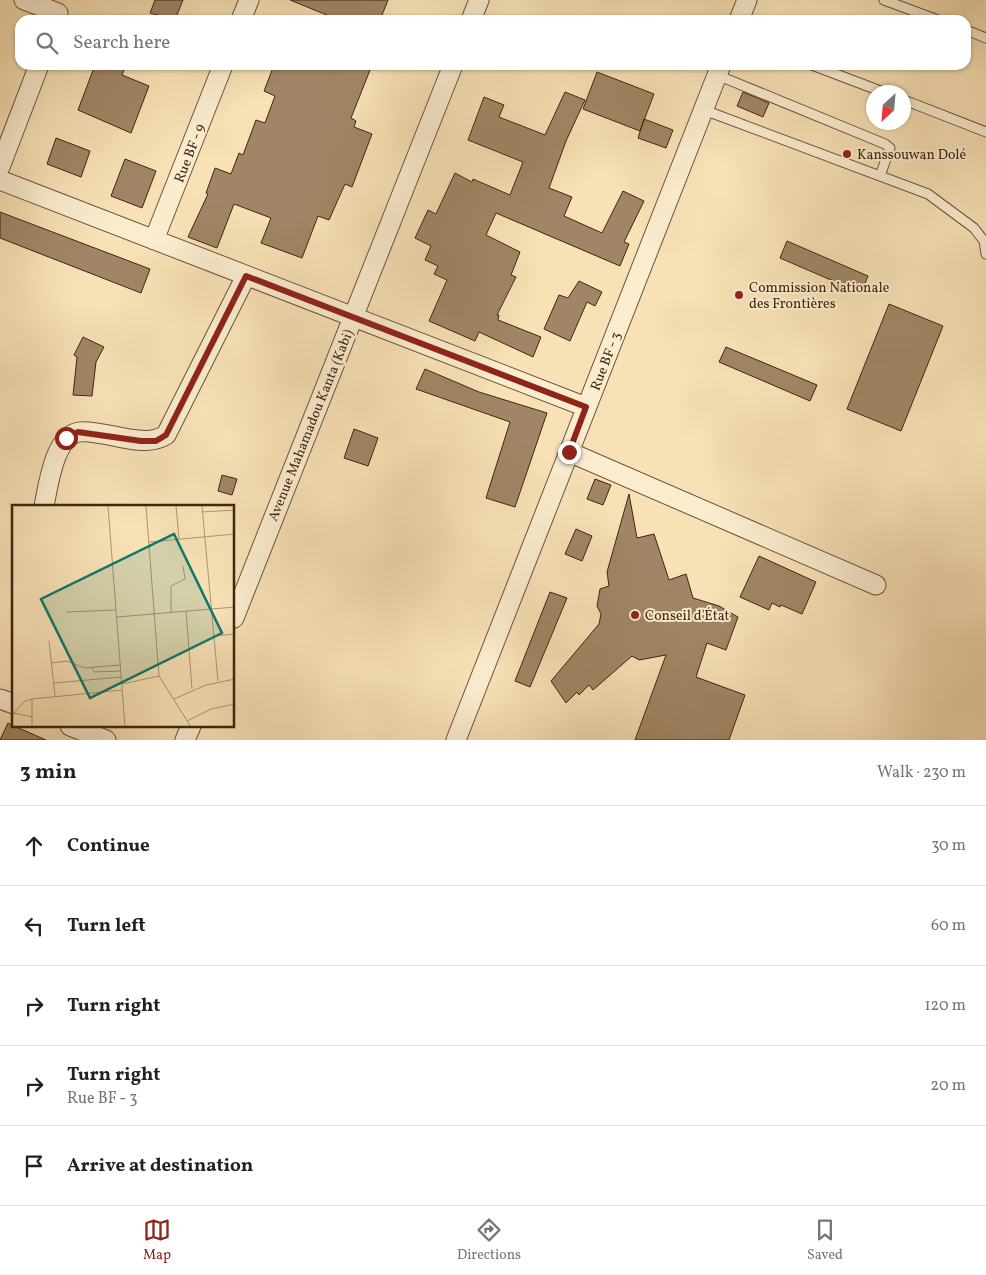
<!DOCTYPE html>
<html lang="en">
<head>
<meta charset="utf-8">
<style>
  body { margin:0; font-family:Vollkorn,serif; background:#f6f6f6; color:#202124 }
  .compass { position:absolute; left:866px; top:85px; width:45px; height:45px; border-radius:50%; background:#fff; box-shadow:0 1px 4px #0004; rotate:206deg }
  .stop { position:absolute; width:15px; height:15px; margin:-11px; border:4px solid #8f2418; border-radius:50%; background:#fff }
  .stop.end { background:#8f2418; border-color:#fff; box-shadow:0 1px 5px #0008 }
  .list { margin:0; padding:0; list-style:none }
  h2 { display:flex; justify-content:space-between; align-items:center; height:65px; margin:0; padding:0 20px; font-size:21px }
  h2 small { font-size:16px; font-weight:400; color:#757577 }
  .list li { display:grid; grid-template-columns:32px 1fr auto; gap:15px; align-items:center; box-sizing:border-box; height:80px; padding:0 20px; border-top:1px solid #e0e0e0 }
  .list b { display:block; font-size:19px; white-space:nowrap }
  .list p { margin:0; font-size:16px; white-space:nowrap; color:#757577 }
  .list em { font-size:16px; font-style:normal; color:#757577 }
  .icon { flex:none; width:28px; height:28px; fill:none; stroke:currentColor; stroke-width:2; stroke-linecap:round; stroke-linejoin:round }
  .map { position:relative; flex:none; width:986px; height:740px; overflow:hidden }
  .search { position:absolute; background:#fff; box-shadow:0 1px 4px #0004; left:15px; right:15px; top:15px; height:55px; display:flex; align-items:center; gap:12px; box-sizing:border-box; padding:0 18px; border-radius:15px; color:#757577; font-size:19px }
  .sheet { height:465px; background:#fff }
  nav { display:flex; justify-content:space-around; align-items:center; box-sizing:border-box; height:70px; border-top:1px solid #e0e0e0; background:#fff; font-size:14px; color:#757577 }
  nav a { display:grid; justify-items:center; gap:2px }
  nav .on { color:#8f2418 }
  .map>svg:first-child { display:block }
</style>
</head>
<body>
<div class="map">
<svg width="986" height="740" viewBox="0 0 986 740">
  <rect width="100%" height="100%" fill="#f7e1b5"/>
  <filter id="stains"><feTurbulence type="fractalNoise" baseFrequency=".004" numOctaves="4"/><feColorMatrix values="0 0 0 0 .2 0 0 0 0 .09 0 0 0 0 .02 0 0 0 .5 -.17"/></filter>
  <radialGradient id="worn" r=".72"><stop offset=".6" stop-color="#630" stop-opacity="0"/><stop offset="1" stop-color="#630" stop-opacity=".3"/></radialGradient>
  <!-- building -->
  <path fill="#a08666" stroke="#412411" d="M155 0H183L175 20 150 13Z
    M290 0H388L380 20H339Z
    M95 65H126L122 75 149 86 131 133 78 110Z
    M274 65H358L370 70 351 118 356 121 354 127 372 134 352 187 345 184 329 220 318 216 302 258 261 243 271 218 234 204 217 248 188 237 208 194 206 193 215 168 231 174 239 153 243 155 256 120 265 123 275 96 264 91Z
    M597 72 654 94 640 131 583 109Z
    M565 92 585 100 566 141 549 188 572 197 564 216 602 233 623 191 644 201 624 242 629 244 620 266 496 213 486 235 520 252 511 275 516 277 497 315H499L498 320 541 337 533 357 479 332 475 341 429 321 447 280 434 274 438 266 425 260 431 246 415 238 428 210 436 214 455 173 472 182 473 179 510 195 523 162 468 140 484 97 504 105 499 117 545 135Z
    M743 92 769 103 763 117 737 106Z
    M644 119 673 130 666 148 638 138Z
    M56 138 90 151 81 177 47 164Z
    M125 159 156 171 142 208 111 196Z
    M0 212 150 269 141 293 0 238Z
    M787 241 868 276 861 293 780 258Z
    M579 281 602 292 595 306 587 302 570 341 544 329 559 295 568 298Z
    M889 304 943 326 901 431 847 409Z
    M83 337 104 347 96 362 92 396 73 395 77 357 74 355Z
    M726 347 817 385 810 401 719 362Z
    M425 369 479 392 547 413 515 507 486 498 510 422 416 389Z
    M354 429 378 438 368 466 344 458Z
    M222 475 237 479 232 495 218 491Z
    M595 479 611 485 603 505 587 499Z
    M629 494 637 538 654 534 669 580 686 574 693 598 719 606 738 617 726 650 707 643 696 677 745 695 729 740H635L666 655 639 660 632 656 593 690 589 685 579 695 577 692 566 703 551 681 599 624 601 614 597 606 600 589 609 586 607 572Z
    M576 529 592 536 582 561 565 554Z
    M759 556 816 582 802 614 781 605 780 607 772 603 769 610 740 597Z
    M550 592 567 598 530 687 515 681Z
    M8 723 14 726 46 740H0Z"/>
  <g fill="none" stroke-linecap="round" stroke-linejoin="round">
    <!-- lane casing -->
    <g stroke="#6e533a" stroke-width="11">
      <path id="lane" d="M884 0 938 20
        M966 30 986 38
        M812 65 883 92
        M717 75 885 144 890 148 880 176
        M904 100 986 132
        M704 110 928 194 974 228 984 241 986 254"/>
    </g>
    <!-- street casing -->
    <g stroke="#6e533a" stroke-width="21">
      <path id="street" d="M24 0 58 13
        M241 20 249 0
        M471 20 479 0
        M739 20 747 0
        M0 167 39 65
        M0 180 586 407
        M154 240 223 65
        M569 452 876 585
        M44 506C48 487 54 436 79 432 91 430 116 437 129 439 143 441 154 442 166 435L246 276
        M234 618 453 65
        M0 699 14 704
        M70 726 106 740
        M185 740 191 726
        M456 740 721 65"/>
    </g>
    <!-- lane -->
    <use href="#lane" stroke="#faeccf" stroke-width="9"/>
    <!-- street -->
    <use href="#street" stroke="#faeccf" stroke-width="19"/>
  </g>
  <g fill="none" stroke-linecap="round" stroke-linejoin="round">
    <!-- route -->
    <path stroke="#8f2418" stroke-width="6" d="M66 438 78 432 141 441H156L166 435 246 276 586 407 569 452"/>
  </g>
  <!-- markers -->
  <g fill="#8f2418" stroke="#faeccf" stroke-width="2">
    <circle cx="847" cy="154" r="5"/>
    <circle cx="739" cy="295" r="5"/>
    <circle cx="635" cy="615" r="5"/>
  </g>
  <g text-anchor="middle" stroke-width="4" stroke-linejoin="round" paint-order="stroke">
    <!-- street labels -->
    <g font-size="14" fill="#412411" stroke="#faeccf">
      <text transform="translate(189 153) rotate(-69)" y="5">Rue BF - 9</text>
      <text transform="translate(605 361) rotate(-69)" y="5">Rue BF - 3</text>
      <text transform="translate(310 425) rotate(-68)" y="5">Avenue Mahamadou Kanta (Kabi)</text>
    </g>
    <!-- poi labels -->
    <g font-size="14" fill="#412411" stroke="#faeccf" text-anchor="start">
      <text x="857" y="159">Kanssouwan Dolé</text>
      <text x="749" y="292">Commission Nationale<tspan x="749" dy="16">des Frontières</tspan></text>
      <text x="645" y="620">Conseil d'État</text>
    </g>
  </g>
  <!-- overview -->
  <g transform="translate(12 505)">
    <rect width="222" height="222" fill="#f7e1b5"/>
    <path fill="none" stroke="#ae9573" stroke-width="1" d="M96 1 113 222M134 1 147 171 179 222M164 1 167 34M190 1 206 176M190 7 223 5M137 37 223 29M174 106 180 184M54 107 104 105M159 108V81L173 74 171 61M105 112 223 102M202 131 223 129M37 136 43 191M39 158 55 156 73 163 108 160M80 163 82 167 109 166M42 178 109 172M110 179 147 171M162 194 194 180 223 174M1 208 20 212M0 210 13 196 20 194M175 216 199 204 223 199M20 222V194L110 185"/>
    <path fill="#0f766e" fill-opacity="0.15" stroke="#0f766e" stroke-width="2.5" d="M162 29 210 128 78 193 29 94Z"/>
    <rect width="222" height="222" fill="none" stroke="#412411" stroke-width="2.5"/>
  </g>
  <rect width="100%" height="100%" filter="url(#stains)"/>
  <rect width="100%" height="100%" fill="url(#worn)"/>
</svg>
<svg class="compass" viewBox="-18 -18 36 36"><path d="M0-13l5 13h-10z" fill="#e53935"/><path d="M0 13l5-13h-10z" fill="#757577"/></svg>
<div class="stop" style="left:66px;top:438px"></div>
<div class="stop end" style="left:569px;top:452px"></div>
<div class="search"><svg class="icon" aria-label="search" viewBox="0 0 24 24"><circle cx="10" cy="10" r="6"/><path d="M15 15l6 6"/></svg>Search here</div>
</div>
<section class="sheet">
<h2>3 min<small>Walk · 230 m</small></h2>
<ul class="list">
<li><svg class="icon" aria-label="ahead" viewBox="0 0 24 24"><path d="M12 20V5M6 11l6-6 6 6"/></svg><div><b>Continue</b></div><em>30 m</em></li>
<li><svg class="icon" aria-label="left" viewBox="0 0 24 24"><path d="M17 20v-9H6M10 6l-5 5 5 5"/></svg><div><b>Turn left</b></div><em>60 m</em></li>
<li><svg class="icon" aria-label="right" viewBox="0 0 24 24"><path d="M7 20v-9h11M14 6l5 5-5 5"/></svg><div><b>Turn right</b></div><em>120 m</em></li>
<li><svg class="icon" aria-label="right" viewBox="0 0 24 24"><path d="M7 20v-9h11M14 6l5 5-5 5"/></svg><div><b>Turn right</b><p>Rue BF - 3</p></div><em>20 m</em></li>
<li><svg class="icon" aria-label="arrive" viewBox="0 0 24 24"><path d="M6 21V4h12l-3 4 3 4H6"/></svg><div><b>Arrive at destination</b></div></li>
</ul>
</section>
<nav>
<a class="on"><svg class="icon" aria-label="map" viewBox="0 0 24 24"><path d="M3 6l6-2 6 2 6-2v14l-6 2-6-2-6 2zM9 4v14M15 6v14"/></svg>Map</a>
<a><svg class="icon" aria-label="directions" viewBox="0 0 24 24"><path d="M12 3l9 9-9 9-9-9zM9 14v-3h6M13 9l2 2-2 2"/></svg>Directions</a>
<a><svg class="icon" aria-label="saved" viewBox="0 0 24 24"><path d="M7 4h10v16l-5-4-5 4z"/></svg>Saved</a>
</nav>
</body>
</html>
